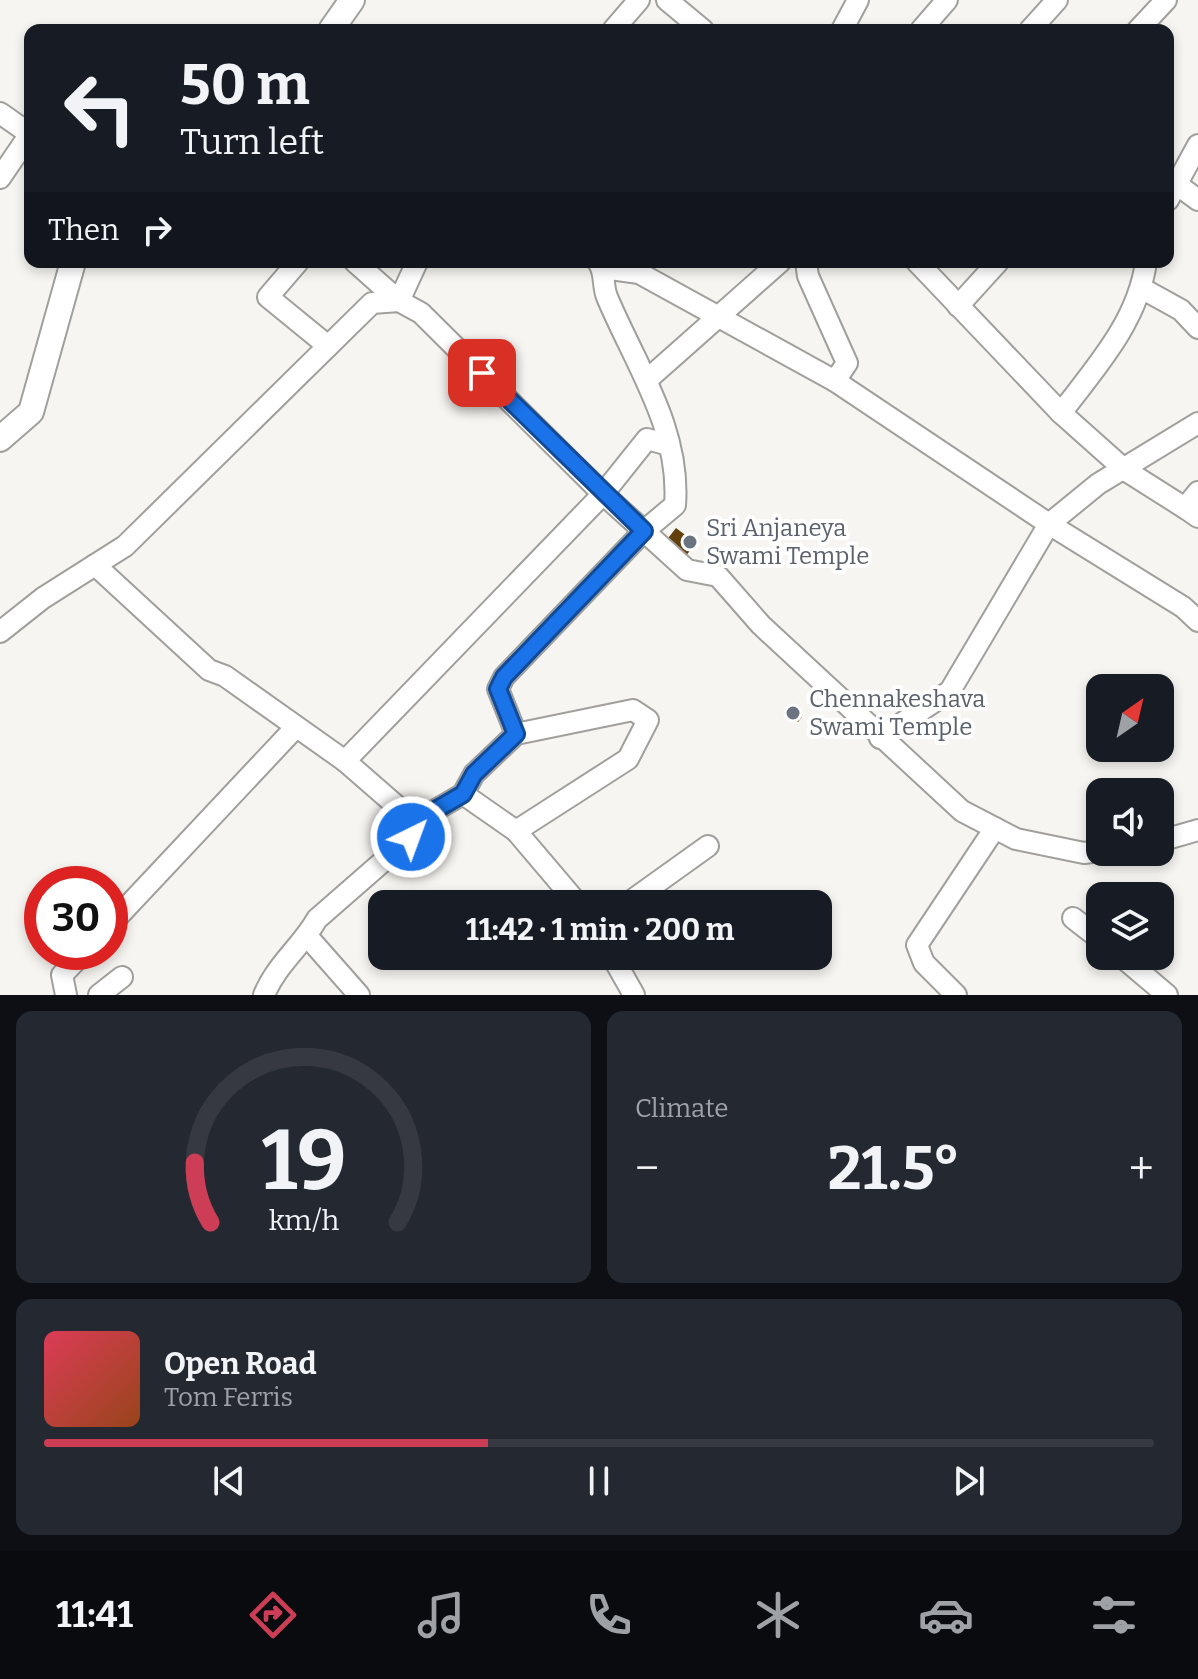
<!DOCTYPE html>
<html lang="en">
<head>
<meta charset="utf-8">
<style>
	body { margin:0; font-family:Bitter,serif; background:#242831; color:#f1f3f6; height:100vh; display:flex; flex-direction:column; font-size:30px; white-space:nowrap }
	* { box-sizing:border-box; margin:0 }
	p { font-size:26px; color:#9ea1a6 }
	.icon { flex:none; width:44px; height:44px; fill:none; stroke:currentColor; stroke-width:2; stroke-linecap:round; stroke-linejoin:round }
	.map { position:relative; height:995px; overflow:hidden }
	.panel { display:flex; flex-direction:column; gap:16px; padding:16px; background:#0d0f14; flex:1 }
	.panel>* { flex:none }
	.banner { position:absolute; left:24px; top:24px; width:1150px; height:244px; border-radius:16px; box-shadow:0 4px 12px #0003; background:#171b24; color:#f1f3f6; overflow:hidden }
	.needle { width:52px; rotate:34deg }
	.buttons { position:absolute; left:1086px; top:674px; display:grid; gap:16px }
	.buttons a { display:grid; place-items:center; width:88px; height:88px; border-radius:16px; background:#171b24; box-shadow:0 4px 12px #0003; font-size:40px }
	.speed { position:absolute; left:24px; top:866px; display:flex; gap:16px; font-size:40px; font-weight:700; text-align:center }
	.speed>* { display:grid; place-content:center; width:104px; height:104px; border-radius:50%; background:#171b24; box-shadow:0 4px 12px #0003; line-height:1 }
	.speed .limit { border:12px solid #d22; background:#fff; color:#111 }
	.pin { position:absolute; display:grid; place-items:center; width:68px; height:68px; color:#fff; margin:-34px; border-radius:16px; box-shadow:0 4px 12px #0006 }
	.me { position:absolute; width:88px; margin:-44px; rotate:42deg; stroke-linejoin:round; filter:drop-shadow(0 0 6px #0008) }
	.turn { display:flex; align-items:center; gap:28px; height:168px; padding:0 24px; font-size:36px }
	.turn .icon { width:104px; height:104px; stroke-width:2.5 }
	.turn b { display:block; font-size:56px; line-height:68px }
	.then { display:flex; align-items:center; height:76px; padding:0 24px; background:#0003; gap:16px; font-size:30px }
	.big { font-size:60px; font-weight:700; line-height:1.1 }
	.panel .card { flex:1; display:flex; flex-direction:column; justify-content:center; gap:12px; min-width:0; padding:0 28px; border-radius:16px; background:#242831 }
	.panel .dial { align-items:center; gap:0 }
	.dial svg { height:208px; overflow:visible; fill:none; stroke:#363941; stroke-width:7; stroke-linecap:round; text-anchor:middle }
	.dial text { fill:#f1f3f6; stroke:none }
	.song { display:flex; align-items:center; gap:24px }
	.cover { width:96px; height:96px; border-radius:12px; background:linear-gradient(135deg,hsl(350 70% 55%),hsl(20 70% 35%)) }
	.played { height:8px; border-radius:4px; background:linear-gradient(90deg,#cd3d56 40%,#363941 40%) }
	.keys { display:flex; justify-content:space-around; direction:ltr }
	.heat { display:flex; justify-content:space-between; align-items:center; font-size:44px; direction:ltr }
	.panel .tiles { flex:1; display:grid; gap:16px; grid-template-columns:1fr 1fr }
	.card:last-child { grid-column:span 2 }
	.trip { position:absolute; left:368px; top:890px; width:464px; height:80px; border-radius:16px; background:#171b24; box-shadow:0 4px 12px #0003; font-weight:700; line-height:80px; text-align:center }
	.tabs { display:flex; height:128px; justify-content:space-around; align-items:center; background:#090b0e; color:#9ea1a6 }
	.tabs .icon { width:56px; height:56px }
	.tabs .current { color:#cd3d56 }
	.tabs b { font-size:36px; color:#f1f3f6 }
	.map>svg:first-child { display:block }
	.building { fill:#623f0b }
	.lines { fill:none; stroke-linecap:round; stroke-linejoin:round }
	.minor-casing { stroke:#a09f9b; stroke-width:24 }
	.tertiary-casing { stroke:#a09f9b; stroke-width:28 }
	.minor { stroke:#fff; stroke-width:20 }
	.tertiary { stroke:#fff; stroke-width:24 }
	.route-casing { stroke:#114b97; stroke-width:20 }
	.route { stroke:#1a73e8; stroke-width:14 }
	.worship-dot { fill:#6b7280; stroke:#fff; stroke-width:3 }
	.labels { text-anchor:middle; stroke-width:8; stroke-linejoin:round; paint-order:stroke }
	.worship-label { font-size:24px; fill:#5b616d; stroke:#fff; text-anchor:start }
</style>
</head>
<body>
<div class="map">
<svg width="1198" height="995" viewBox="0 0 1198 995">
	<rect width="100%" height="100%" fill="#f7f5f1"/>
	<g class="building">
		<path d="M676 528 696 543 685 557 665 542Z"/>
		<path d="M791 708 802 717 798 722 787 713Z"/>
	</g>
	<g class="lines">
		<defs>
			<g id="minor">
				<path d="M667 0 703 30"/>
				<path d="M613 30 639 0"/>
				<path d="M842 30 858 0"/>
				<path d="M921 30 947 0"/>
				<path d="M1030 30 1057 0"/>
				<path d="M1138 30 1166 0"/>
				<path d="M0 113 30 134"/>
				<path d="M0 178 30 134"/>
				<path d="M1168 178 1198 200"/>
				<path d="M1168 200 1198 145"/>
				<path d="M298 262 268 297 328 346"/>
				<path d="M355 262 399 301 417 262"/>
				<path d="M806 262 808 276 847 363 835 381"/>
				<path d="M917 262 1061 413 1125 470 1185 508"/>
				<path d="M603 268 639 273 835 381 1049 524 950 691 880 738"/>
				<path d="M1143 289 1181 310 1198 328"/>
				<path d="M958 306 998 262"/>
				<path d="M648 379 780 262"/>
				<path d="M1061 413C1096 367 1138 321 1146 262"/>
				<path d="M1198 423 1098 484 1049 524 1183 607 1198 621"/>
				<path d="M1198 492 1185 508 1198 517"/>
				<path d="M95 565 209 670 225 676 345 761 415 822"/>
				<path d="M0 632 43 598 125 546 372 303 399 301 421 313 603 494 687 570 718 576 761 625 962 811 1016 839 1084 853 1100 851"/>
				<path d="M516 734 498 689 504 677 644 531 675 505C681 429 635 364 607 297 602 285 606 272 598 262"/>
				<path d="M345 761 603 494 647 439 669 445"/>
				<path d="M463 794 516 831 578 904"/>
				<path d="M1160 841 1198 830"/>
				<path d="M627 904 708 846"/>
				<path d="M1073 918 1100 939"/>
				<path d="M110 925 295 728"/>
				<path d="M307 936 359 995"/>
				<path d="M612 956 634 995"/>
				<path d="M1121 956 1167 995"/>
				<path d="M66 995 62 975 84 952"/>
				<path d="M99 995 122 977"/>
				<path d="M264 995C276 965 302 946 317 919L411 837 415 822 463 794 474 774 516 734 633 710 648 720 628 759 516 831"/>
				<path d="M956 995 924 963 917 945 995 828"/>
			</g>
			<g id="tertiary">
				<path d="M331 30 352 0"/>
				<path d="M0 439 31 412 73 262"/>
			</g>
		</defs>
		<use href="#minor" class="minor-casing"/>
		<use href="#tertiary" class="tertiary-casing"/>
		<use href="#minor" class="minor"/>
		<use href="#tertiary" class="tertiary"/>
	</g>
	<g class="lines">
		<defs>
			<path id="route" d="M411 837 415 822 463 794 474 774 516 734 498 689 504 677 644 531 482 373"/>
		</defs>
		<use href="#route" class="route-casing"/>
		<use href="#route" class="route"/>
	</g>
	<g class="worship-dot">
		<circle cx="690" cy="542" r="8"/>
		<circle cx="793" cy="713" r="8"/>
	</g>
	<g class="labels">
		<g class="worship-label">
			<text x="706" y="536">Sri Anjaneya<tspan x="706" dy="28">Swami Temple</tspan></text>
			<text x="809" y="707">Chennakeshava<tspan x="809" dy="28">Swami Temple</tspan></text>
		</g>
	</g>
</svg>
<div class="buttons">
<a><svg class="needle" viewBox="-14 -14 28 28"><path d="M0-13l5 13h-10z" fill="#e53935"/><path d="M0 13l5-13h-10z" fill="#9ea1a6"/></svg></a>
<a><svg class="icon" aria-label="sound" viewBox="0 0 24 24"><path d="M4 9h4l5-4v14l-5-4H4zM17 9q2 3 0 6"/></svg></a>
<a><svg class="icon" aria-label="layers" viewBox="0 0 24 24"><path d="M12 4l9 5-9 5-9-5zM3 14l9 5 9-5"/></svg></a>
</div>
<div class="speed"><div class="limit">30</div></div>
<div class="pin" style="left:482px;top:373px;background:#d93025"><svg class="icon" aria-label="arrive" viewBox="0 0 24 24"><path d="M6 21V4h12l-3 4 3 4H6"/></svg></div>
<svg class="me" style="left:411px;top:837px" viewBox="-20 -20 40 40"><circle r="17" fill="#1a73e8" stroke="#fff" stroke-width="3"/><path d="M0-11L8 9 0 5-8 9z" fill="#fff"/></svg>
<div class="trip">11:42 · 1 min · 200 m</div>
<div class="banner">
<div class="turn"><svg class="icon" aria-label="left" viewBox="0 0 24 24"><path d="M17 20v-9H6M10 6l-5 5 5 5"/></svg><div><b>50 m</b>Turn left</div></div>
<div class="then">Then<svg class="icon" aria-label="right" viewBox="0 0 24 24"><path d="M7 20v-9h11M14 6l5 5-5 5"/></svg></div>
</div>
</div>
<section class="panel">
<div class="tiles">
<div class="card dial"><svg viewBox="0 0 100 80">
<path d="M14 69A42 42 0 1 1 86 69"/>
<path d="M14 69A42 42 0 0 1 8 46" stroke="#cd3d56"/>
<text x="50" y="56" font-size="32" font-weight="700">19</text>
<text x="50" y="72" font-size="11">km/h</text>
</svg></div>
<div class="card"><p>Climate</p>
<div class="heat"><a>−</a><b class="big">21.5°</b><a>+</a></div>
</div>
<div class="card">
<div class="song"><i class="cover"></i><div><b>Open Road</b><p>Tom Ferris</p></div></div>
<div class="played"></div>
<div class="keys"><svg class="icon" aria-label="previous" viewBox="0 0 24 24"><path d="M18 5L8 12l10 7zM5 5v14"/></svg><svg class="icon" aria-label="pause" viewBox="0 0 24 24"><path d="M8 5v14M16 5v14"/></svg><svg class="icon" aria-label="next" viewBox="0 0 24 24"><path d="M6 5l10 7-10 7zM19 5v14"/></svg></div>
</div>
</div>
</section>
<nav class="tabs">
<b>11:41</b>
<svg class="icon current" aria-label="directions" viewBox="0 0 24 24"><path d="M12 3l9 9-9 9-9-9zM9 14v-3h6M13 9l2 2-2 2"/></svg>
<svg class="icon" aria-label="music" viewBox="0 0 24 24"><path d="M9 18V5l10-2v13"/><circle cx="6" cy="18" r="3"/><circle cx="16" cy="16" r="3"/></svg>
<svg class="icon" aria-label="phone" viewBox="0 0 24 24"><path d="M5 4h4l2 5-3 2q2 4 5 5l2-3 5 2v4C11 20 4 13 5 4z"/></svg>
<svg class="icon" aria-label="climate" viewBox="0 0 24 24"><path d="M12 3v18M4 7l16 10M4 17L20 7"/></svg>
<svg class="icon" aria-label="car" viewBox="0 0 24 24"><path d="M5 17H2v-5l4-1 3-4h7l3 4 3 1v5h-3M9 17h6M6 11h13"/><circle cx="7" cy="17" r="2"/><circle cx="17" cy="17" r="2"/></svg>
<svg class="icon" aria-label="filters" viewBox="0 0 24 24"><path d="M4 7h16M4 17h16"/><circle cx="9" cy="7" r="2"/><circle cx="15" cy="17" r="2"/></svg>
</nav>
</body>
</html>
